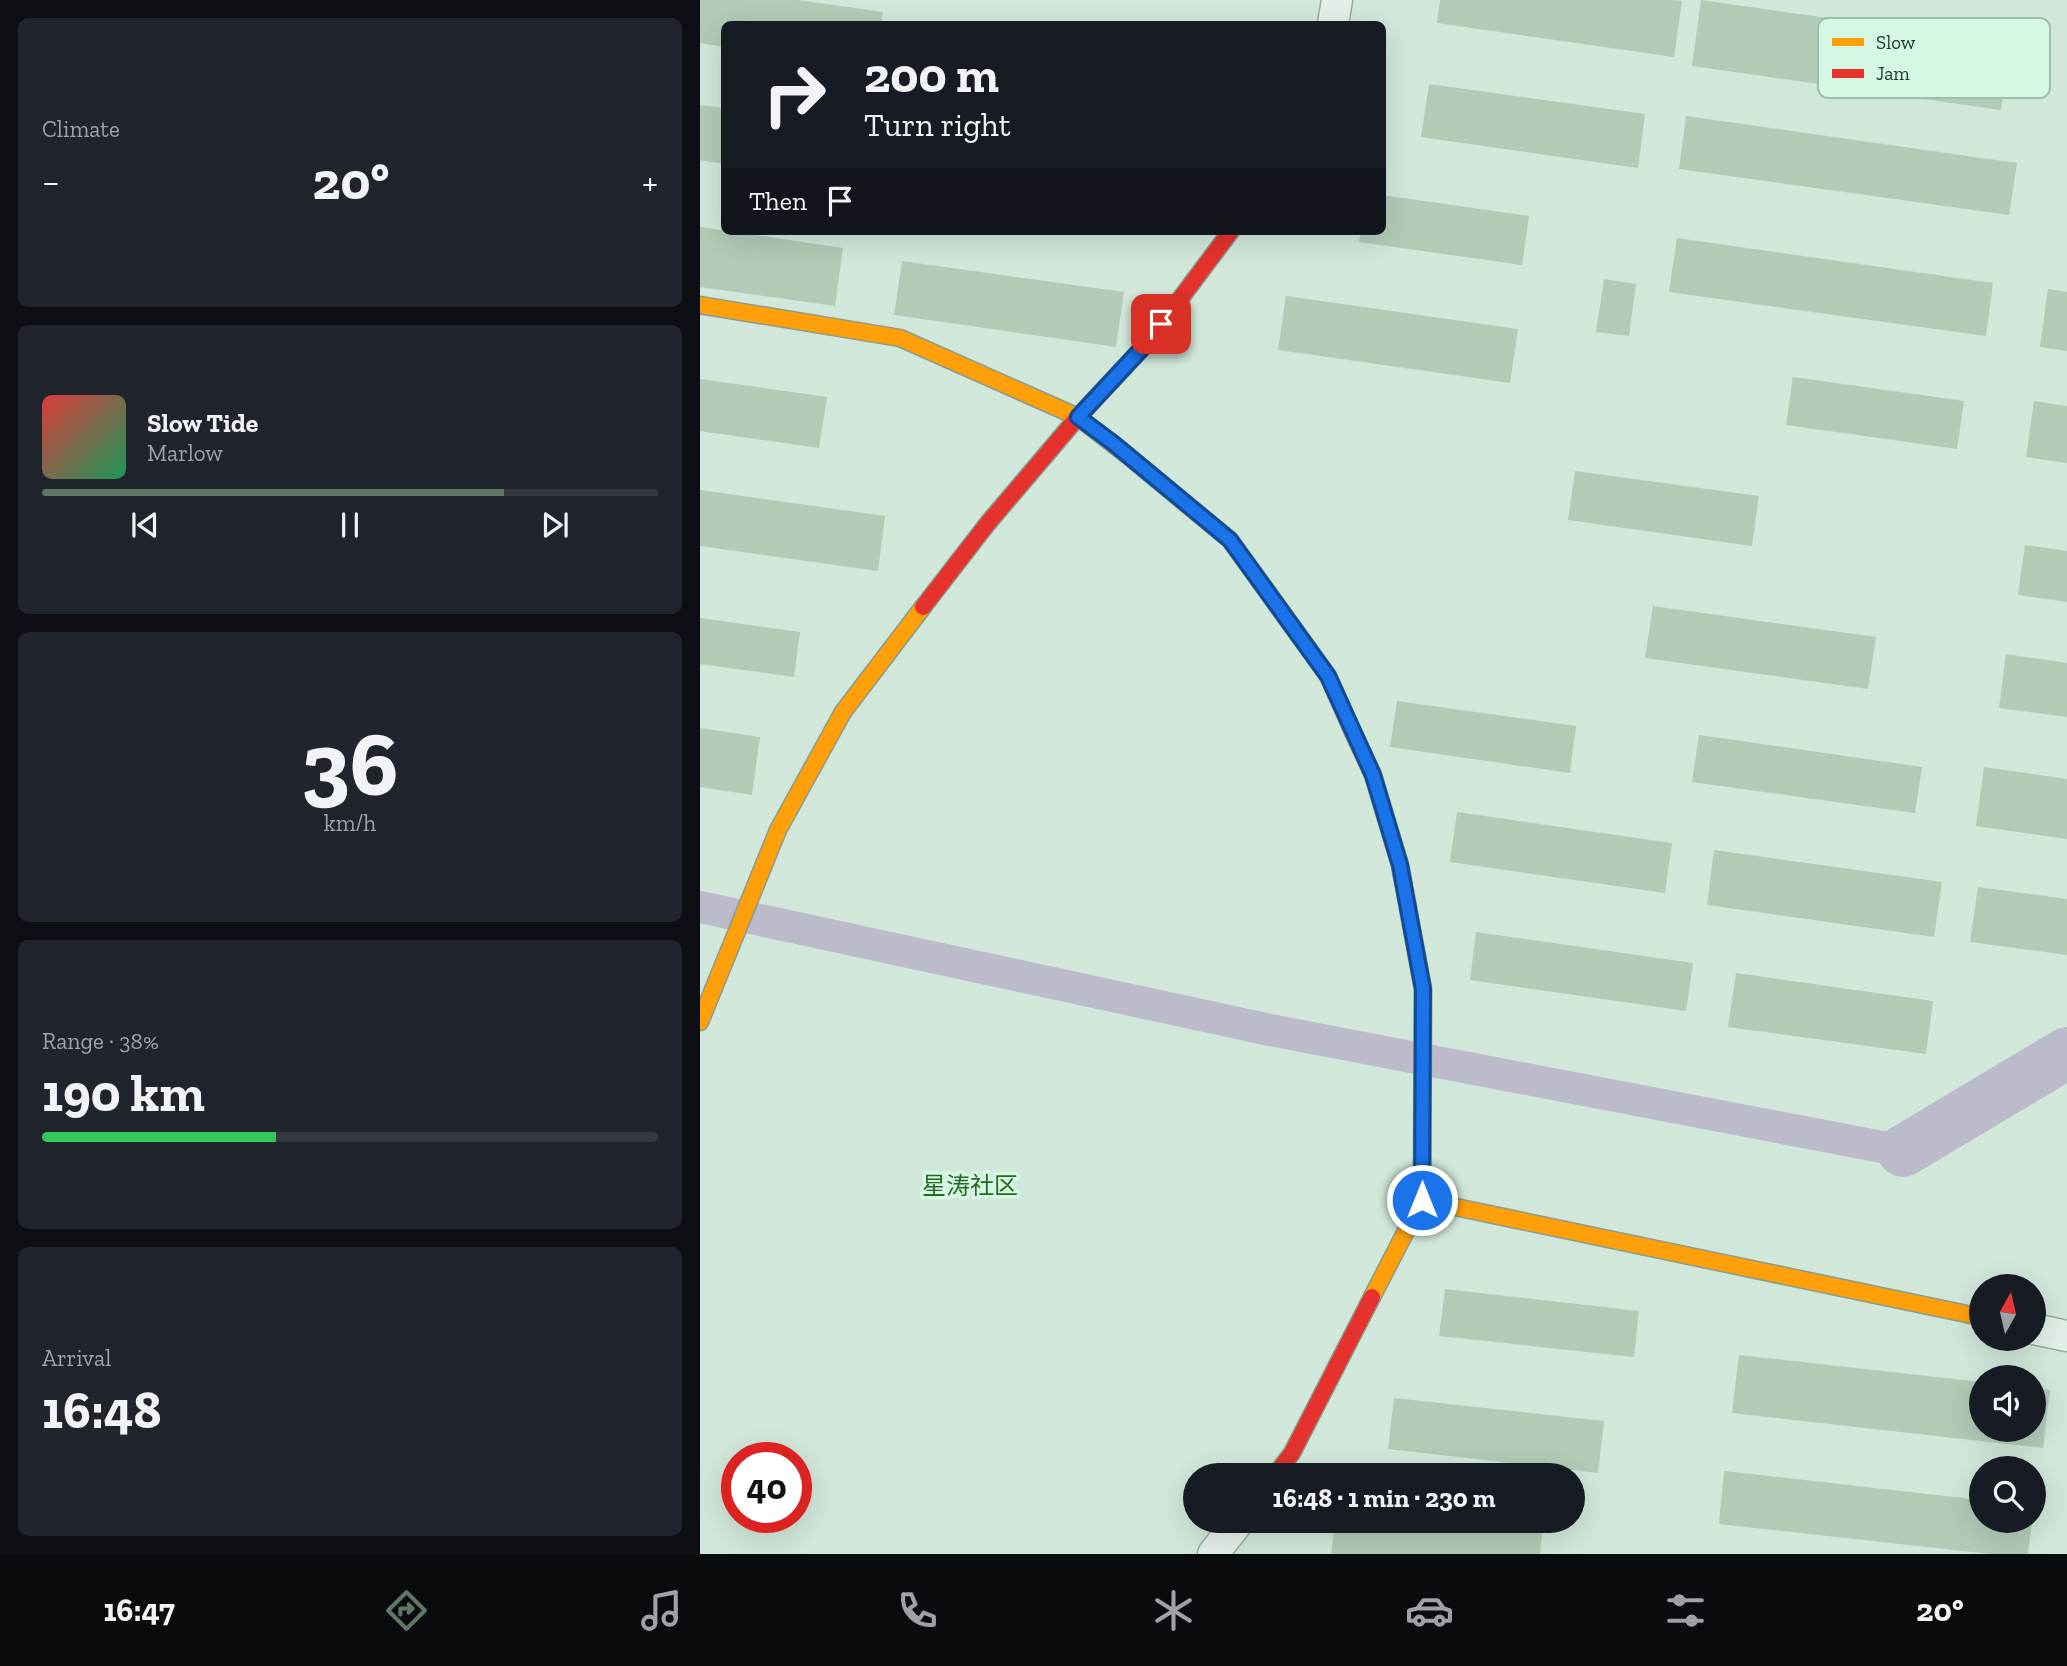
<!DOCTYPE html>
<html lang="en">
<head>
<meta charset="utf-8">
<style>
	body { margin:0; font-family:"Zilla Slab","Noto Sans SC",serif; background:#20242c; color:#f1f3f6; height:100vh; display:flex; flex-direction:column; font-size:26px; white-space:nowrap }
	* { box-sizing:border-box; margin:0 }
	p { font-size:23px; color:#9ea1a6 }
	.icon { flex:none; width:38px; height:38px; fill:none; stroke:currentColor; stroke-width:2; stroke-linecap:round; stroke-linejoin:round }
	.map { position:relative; flex:1; overflow:hidden }
	.sheet { display:flex; flex-direction:column; gap:18px; padding:18px; background:#0d0f14; width:700px }
	.sheet>* { flex:none }
	.guide { position:absolute; left:21px; top:21px; width:665px; height:214px; border-radius:10px; box-shadow:0 7px 28px #0002; background:#171b24; color:#f1f3f6; overflow:hidden }
	.needle { width:46px; rotate:8deg }
	.buttons { position:absolute; left:1269px; top:1274px; display:grid; gap:14px }
	.buttons a { display:grid; place-items:center; width:77px; height:77px; border-radius:50%; background:#171b24; box-shadow:0 7px 28px #0002; font-size:35px }
	.speed { position:absolute; left:21px; top:1442px; display:flex; gap:14px; font-size:35px; font-weight:700; text-align:center }
	.speed>* { display:grid; place-content:center; width:91px; height:91px; border-radius:50%; background:#171b24; box-shadow:0 7px 28px #0002; line-height:1 }
	.speed .limit { border:10px solid #d22; background:#fff; color:#111 }
	.pin { position:absolute; display:grid; place-items:center; width:60px; height:60px; color:#fff; margin:-30px; border-radius:14px; box-shadow:0 4px 10px #0006 }
	.me { position:absolute; width:77px; margin:-38px; rotate:0deg; stroke-linejoin:round; filter:drop-shadow(0 0 5px #0008) }
	.turn { display:flex; align-items:center; gap:24px; height:147px; padding:0 28px; font-size:32px }
	.turn .icon { width:91px; height:91px; stroke-width:2.5 }
	.turn b { display:block; font-size:49px; line-height:60px }
	.then { display:flex; align-items:center; height:66px; padding:0 28px; background:#0003; gap:14px; font-size:26px }
	.big { font-size:52px; font-weight:700; line-height:1.1 }
	.sheet .tile { flex:1; display:flex; flex-direction:column; justify-content:center; gap:10px; min-width:0; padding:0 24px; border-radius:10px; background:#20242c }
	.sheet .dial { align-items:center; gap:0 }
	.dial b { font-size:91px; line-height:1 }
	.song { display:flex; align-items:center; gap:21px }
	.cover { width:84px; height:84px; border-radius:10px; background:linear-gradient(135deg,hsl(0 70% 55%),hsl(150 70% 35%)) }
	.played { height:7px; border-radius:4px; background:linear-gradient(90deg,#5e7864 75%,#363941 75%) }
	.keys { display:flex; justify-content:space-around; direction:ltr }
	.heat { display:flex; justify-content:space-between; align-items:center; font-size:38px; direction:ltr }
	.charge { height:10px; border-radius:5px; background:linear-gradient(90deg,#34c759 38%,#363941 0) }
	.trip { position:absolute; left:483px; top:1463px; width:402px; height:70px; border-radius:35px; background:#171b24; box-shadow:0 7px 28px #0002; font-weight:700; line-height:70px; text-align:center }
	.menu { display:flex; height:112px; justify-content:space-around; align-items:center; background:#090b0e; color:#9ea1a6 }
	.menu .icon { width:49px; height:49px }
	.menu .on { color:#5e7864 }
	.menu b { font-size:32px; color:#f1f3f6 }
	main { display:flex; flex:1; min-height:0 }
	.map>svg:first-child { display:block }
	.lines { fill:none; stroke-linecap:round; stroke-linejoin:round }
	.canal { stroke:#bcbbca; stroke-width:32 }
	.river { stroke:#bcbbca; stroke-width:52 }
	.building { fill:#b1cbb7 }
	.street-casing { stroke:#99ac9f; stroke-width:33 }
	.slow-casing { stroke:#889c8f; stroke-width:19 }
	.jam-casing { stroke:#889c8f; stroke-width:19 }
	.street { stroke:#e2efe7; stroke-width:30 }
	.slow { stroke:#ff9f0a; stroke-width:16 }
	.jam { stroke:#e5322d; stroke-width:16 }
	.route-casing { stroke:#114b97; stroke-width:18 }
	.route { stroke:#1a73e8; stroke-width:12 }
	.labels { text-anchor:middle; stroke-width:7; stroke-linejoin:round; paint-order:stroke }
	.neighbourhood-label { font-size:24px; fill:#236a1e; stroke:#d7f7e5 }
	.key { fill:#d7f7e5; stroke:#a0bfab; stroke-width:2 }
	.key-label { font-size:19px; fill:#203c25 }
</style>
</head>
<body>
<main>
<section class="sheet">
<div class="tile"><p>Climate</p>
<div class="heat"><a>−</a><b class="big">20°</b><a>+</a></div>
</div>
<div class="tile">
<div class="song"><i class="cover"></i><div><b>Slow Tide</b><p>Marlow</p></div></div>
<div class="played"></div>
<div class="keys"><svg class="icon" aria-label="previous" viewBox="0 0 24 24"><path d="M18 5L8 12l10 7zM5 5v14"/></svg><svg class="icon" aria-label="pause" viewBox="0 0 24 24"><path d="M8 5v14M16 5v14"/></svg><svg class="icon" aria-label="next" viewBox="0 0 24 24"><path d="M6 5l10 7-10 7zM19 5v14"/></svg></div>
</div>
<div class="tile dial"><b>36</b><p>km/h</p></div>
<div class="tile"><p>Range · 38%</p><b class="big">190 km</b><div class="charge"></div></div>
<div class="tile"><p>Arrival</p><b class="big">16:48</b></div>
</section>
<div class="map">
<svg width="1367" height="1554" viewBox="0 0 1367 1554">
	<rect width="100%" height="100%" fill="#d0e7d9"/>
	<g class="lines">
		<path class="canal" d="M0 907 570 1030 1203 1151"/>
		<path class="river" d="M1203 1151 1367 1053"/>
	</g>
	<g class="building">
		<path d="M0 0H98L183 12 181 24H24V47L0 43Z"/>
		<path d="M740 0H974L982 1 974 57 737 23Z"/>
		<path d="M1001 0 1311 44 1301 110 992 66Z"/>
		<path d="M729 84 945 114 938 168 721 137Z"/>
		<path d="M0 105 24 108V164L0 160Z"/>
		<path d="M986 116 1317 163 1309 215 979 169Z"/>
		<path d="M682 195 829 216 822 265 659 242 661 231H682Z"/>
		<path d="M0 227 143 248 135 306 0 287Z"/>
		<path d="M977 238 1293 283 1286 336 969 292Z"/>
		<path d="M202 261 424 292 416 347 194 315Z"/>
		<path d="M904 279 936 284 929 336 896 332Z"/>
		<path d="M1348 289 1367 292V351L1340 347Z"/>
		<path d="M586 296 818 329 810 383 578 350Z"/>
		<path d="M1093 377 1264 401 1257 449 1086 425Z"/>
		<path d="M0 379 127 397 119 448 0 431Z"/>
		<path d="M1334 401 1367 406V463L1326 457Z"/>
		<path d="M875 471 1059 496 1052 546 868 520Z"/>
		<path d="M0 490 185 516 178 571 0 546Z"/>
		<path d="M1325 545 1367 551V602L1318 595Z"/>
		<path d="M953 606 1176 637 1168 689 945 658Z"/>
		<path d="M0 618 100 632 94 677 0 664Z"/>
		<path d="M1306 654 1367 663V717L1299 708Z"/>
		<path d="M697 701 876 726 870 773 690 747Z"/>
		<path d="M0 728 60 737 52 795 0 787Z"/>
		<path d="M999 735 1222 767 1215 813 992 782Z"/>
		<path d="M1284 767 1367 779V839L1276 826Z"/>
		<path d="M757 812 972 843 965 893 750 862Z"/>
		<path d="M1014 850 1242 882 1234 937 1007 905Z"/>
		<path d="M1278 887 1367 899V955L1270 942Z"/>
		<path d="M776 932 993 963 986 1011 770 980Z"/>
		<path d="M1036 973 1233 1001 1226 1054 1028 1027Z"/>
		<path d="M745 1289 939 1311 934 1357 739 1336Z"/>
		<path d="M1039 1355 1281 1382V1430H1334V1388L1350 1390 1343 1448 1032 1413Z"/>
		<path d="M694 1398 904 1421 898 1473 688 1449Z"/>
		<path d="M1024 1471 1281 1500V1521H1332L1328 1554H1290L1019 1524Z"/>
		<path d="M635 1521H784L843 1527 840 1554H631Z"/>
	</g>
	<g class="lines">
		<defs>
			<g id="street">
				<path d="M633 24 637 0"/>
				<path d="M1334 1329 1367 1336"/>
				<path d="M513 1554 539 1521"/>
			</g>
			<g id="slow">
				<path d="M0 305 200 338 378 417 427 455"/>
				<path d="M653 732 673 775 700 865 723 989 722 1200 672 1297"/>
				<path d="M0 1022 78 830 143 712 223 607"/>
				<path d="M722 1200 1281 1317"/>
			</g>
			<g id="jam">
				<path d="M427 455 530 540 628 676 653 732"/>
				<path d="M223 607 288 523 378 417 447 343 531 231"/>
				<path d="M575 1475 592 1453 672 1297"/>
			</g>
		</defs>
		<use href="#street" class="street-casing"/>
		<use href="#slow" class="slow-casing"/>
		<use href="#jam" class="jam-casing"/>
		<use href="#street" class="street"/>
		<use href="#slow" class="slow"/>
		<use href="#jam" class="jam"/>
	</g>
	<g class="lines">
		<defs>
			<path id="route" d="M461 324 447 343 378 417 413 443 530 540 628 676 673 775 700 865 723 989 722 1200"/>
		</defs>
		<use href="#route" class="route-casing"/>
		<use href="#route" class="route"/>
	</g>
	<g class="labels">
		<g class="neighbourhood-label">
			<text x="270" y="1194">星涛社区</text>
		</g>
	</g>
	<rect x="1118" y="18" width="232" height="80" rx="10" class="key"/>
	<rect x="1132" y="38" width="32" height="8" fill="#ff9f0a"/>
	<rect x="1132" y="69" width="32" height="9" fill="#e5322d"/>
	<g class="key-label">
		<text x="1176" y="49">Slow</text>
		<text x="1176" y="80">Jam</text>
	</g>
</svg>
<div class="buttons">
<a><svg class="needle" viewBox="-14 -14 28 28"><path d="M0-13l5 13h-10z" fill="#e53935"/><path d="M0 13l5-13h-10z" fill="#9ea1a6"/></svg></a>
<a><svg class="icon" aria-label="sound" viewBox="0 0 24 24"><path d="M4 9h4l5-4v14l-5-4H4zM17 9q2 3 0 6"/></svg></a>
<a><svg class="icon" aria-label="search" viewBox="0 0 24 24"><circle cx="10" cy="10" r="6"/><path d="M15 15l6 6"/></svg></a>
</div>
<div class="speed"><div class="limit">40</div></div>
<div class="pin" style="left:461px;top:324px;background:#d93025"><svg class="icon" aria-label="arrive" viewBox="0 0 24 24"><path d="M6 21V4h12l-3 4 3 4H6"/></svg></div>
<svg class="me" style="left:722px;top:1200px" viewBox="-20 -20 40 40"><circle r="17" fill="#1a73e8" stroke="#fff" stroke-width="3"/><path d="M0-11L8 9 0 5-8 9z" fill="#fff"/></svg>
<div class="trip">16:48 · 1 min · 230 m</div>
<div class="guide">
<div class="turn"><svg class="icon" aria-label="right" viewBox="0 0 24 24"><path d="M7 20v-9h11M14 6l5 5-5 5"/></svg><div><b>200 m</b>Turn right</div></div>
<div class="then">Then<svg class="icon" aria-label="arrive" viewBox="0 0 24 24"><path d="M6 21V4h12l-3 4 3 4H6"/></svg></div>
</div>
</div>
</main>
<nav class="menu">
<b>16:47</b>
<svg class="icon on" aria-label="directions" viewBox="0 0 24 24"><path d="M12 3l9 9-9 9-9-9zM9 14v-3h6M13 9l2 2-2 2"/></svg>
<svg class="icon" aria-label="music" viewBox="0 0 24 24"><path d="M9 18V5l10-2v13"/><circle cx="6" cy="18" r="3"/><circle cx="16" cy="16" r="3"/></svg>
<svg class="icon" aria-label="phone" viewBox="0 0 24 24"><path d="M5 4h4l2 5-3 2q2 4 5 5l2-3 5 2v4C11 20 4 13 5 4z"/></svg>
<svg class="icon" aria-label="climate" viewBox="0 0 24 24"><path d="M12 3v18M4 7l16 10M4 17L20 7"/></svg>
<svg class="icon" aria-label="car" viewBox="0 0 24 24"><path d="M5 17H2v-5l4-1 3-4h7l3 4 3 1v5h-3M9 17h6M6 11h13"/><circle cx="7" cy="17" r="2"/><circle cx="17" cy="17" r="2"/></svg>
<svg class="icon" aria-label="filters" viewBox="0 0 24 24"><path d="M4 7h16M4 17h16"/><circle cx="9" cy="7" r="2"/><circle cx="15" cy="17" r="2"/></svg>
<b>20°</b>
</nav>
</body>
</html>
